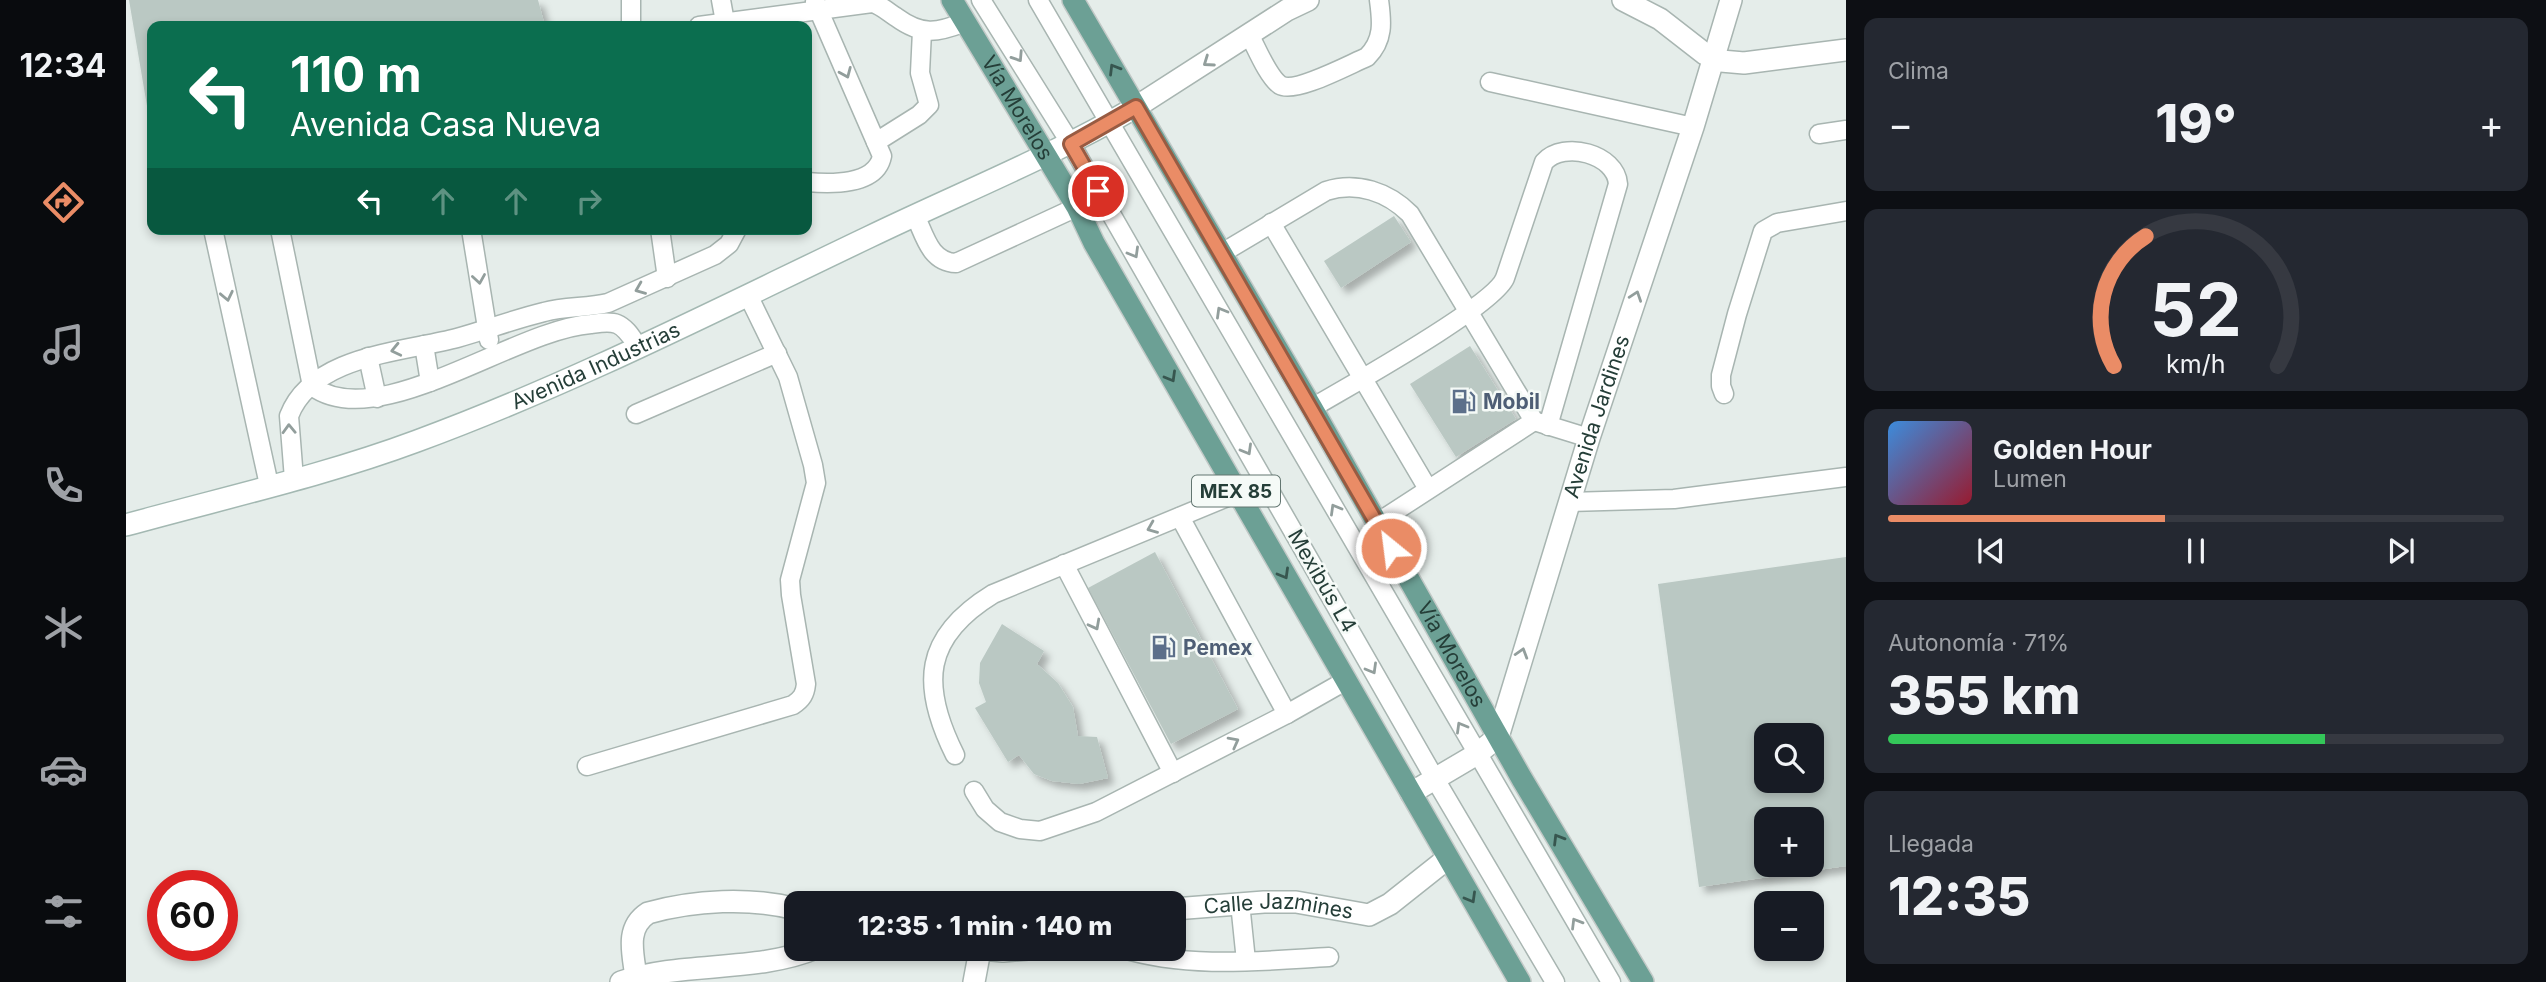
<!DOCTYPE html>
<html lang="es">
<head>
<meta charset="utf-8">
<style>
	body { margin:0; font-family:Inter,sans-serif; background:#242831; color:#f1f3f6; height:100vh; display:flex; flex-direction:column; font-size:26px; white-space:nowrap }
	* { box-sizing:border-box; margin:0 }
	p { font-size:23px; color:#9ea1a6 }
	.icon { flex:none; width:38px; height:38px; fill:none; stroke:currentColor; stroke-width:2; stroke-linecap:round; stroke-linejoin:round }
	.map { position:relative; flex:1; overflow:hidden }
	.panel { display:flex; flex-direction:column; gap:18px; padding:18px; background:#0d0f14; width:700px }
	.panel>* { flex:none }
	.banner { position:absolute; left:21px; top:21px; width:665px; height:214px; border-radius:14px; box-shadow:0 4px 10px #0003; background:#0b6e4f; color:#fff; overflow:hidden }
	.buttons { position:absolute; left:1628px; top:723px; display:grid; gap:14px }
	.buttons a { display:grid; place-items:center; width:70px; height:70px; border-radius:14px; background:#171b24; box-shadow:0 4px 10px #0003; font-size:35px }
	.speed { position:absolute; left:21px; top:870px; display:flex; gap:14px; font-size:35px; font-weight:700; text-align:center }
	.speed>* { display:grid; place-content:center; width:91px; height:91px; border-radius:50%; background:#171b24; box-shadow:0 4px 10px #0003; line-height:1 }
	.speed .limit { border:10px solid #d22; background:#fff; color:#111 }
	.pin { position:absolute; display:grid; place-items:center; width:60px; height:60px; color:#fff; margin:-30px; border:4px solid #fff; border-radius:50%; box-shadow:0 2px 7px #0007 }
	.me { position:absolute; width:77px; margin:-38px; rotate:331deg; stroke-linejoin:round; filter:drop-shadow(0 0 5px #0008) }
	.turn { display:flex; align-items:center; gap:24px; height:147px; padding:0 28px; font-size:32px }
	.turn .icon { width:91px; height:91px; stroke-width:2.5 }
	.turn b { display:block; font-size:49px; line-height:60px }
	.lanes { display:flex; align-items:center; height:66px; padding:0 28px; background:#0003; justify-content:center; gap:35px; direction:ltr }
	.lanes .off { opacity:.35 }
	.big { font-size:52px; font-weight:800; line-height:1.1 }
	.panel .card { flex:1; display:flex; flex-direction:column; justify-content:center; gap:10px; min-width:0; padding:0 24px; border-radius:14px; background:#242831 }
	.panel .dial { align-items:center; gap:0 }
	.dial svg { height:182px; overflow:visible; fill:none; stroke:#363941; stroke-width:7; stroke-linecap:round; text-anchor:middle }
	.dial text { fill:#f1f3f6; stroke:none }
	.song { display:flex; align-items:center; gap:21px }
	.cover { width:84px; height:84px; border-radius:10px; background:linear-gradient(135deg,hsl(210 70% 55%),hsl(350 70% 35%)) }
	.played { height:7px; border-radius:4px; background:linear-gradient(90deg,#ea8c66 45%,#363941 45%) }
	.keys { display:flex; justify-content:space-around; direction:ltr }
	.heat { display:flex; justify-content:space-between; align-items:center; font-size:38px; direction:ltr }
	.charge { height:10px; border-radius:5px; background:linear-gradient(90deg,#34c759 71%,#363941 0) }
	.trip { position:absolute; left:658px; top:891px; width:402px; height:70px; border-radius:14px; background:#171b24; box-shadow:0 4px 10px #0003; font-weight:800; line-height:70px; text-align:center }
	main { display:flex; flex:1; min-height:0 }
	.tab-bar { display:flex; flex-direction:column; width:126px; justify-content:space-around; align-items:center; background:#090b0e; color:#9ea1a6 }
	.tab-bar .icon { width:49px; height:49px }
	.tab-bar .active { color:#ea8c66 }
	.tab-bar b { font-size:32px; color:#f1f3f6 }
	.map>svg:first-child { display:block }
	.building { fill:#bac8c3; fill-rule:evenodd; filter:url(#shadow) }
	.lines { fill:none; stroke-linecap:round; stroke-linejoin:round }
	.lane-casing { stroke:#a8b5b1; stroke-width:21 }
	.street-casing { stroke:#a8b5b1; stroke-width:24 }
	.secondary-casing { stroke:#a3b8b2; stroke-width:24 }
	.primary-casing { stroke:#c2c9c7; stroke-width:24 }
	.lane { stroke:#fff; stroke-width:18 }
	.street { stroke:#fff; stroke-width:21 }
	.secondary { stroke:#fff; stroke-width:21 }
	.primary { stroke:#6ca095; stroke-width:21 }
	.oneway { stroke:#929e9c }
	.oneway2 { stroke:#37564f }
	.route-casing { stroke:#985b42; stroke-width:18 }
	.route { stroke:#ea8c66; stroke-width:12 }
	.labels { text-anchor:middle; stroke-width:5; stroke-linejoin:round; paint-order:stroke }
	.shield { fill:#f5faf7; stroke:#637671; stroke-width:2 }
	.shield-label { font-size:19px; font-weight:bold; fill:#253e38 }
	.street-label { font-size:21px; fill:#253e38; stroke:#f5faf7 }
	.service-label { font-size:21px; font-weight:bold; fill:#4e5e75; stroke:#f5faf7; text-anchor:start }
</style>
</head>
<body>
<main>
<nav class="tab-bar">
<b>12:34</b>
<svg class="icon active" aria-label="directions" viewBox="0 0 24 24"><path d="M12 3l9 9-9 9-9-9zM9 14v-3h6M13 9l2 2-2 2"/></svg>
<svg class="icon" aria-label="music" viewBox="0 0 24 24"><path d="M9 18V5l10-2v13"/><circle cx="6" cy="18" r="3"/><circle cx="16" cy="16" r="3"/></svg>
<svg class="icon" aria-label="phone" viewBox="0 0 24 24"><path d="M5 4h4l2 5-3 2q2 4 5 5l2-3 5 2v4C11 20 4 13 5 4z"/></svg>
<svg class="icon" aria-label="climate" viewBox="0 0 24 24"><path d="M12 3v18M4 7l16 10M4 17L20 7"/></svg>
<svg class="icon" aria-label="car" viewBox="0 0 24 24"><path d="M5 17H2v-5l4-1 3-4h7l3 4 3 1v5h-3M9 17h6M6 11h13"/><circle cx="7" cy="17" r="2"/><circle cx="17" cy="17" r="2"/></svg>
<svg class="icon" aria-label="filters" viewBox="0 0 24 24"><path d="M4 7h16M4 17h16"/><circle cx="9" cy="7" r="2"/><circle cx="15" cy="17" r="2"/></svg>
</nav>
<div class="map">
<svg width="1720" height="982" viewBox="0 0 1720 982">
	<defs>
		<filter id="shadow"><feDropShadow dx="6" dy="6" stdDeviation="3.5" flood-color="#0004"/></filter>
	</defs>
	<rect width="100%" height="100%" fill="#e5edea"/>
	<g class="building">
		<path d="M3 0H412L419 26H26V105L21 106Z"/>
		<path d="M1268 216 1285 242 1215 288 1198 261Z"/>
		<path d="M1344 346 1390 419 1330 457 1284 384Z"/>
		<path d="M1029 552 1112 709 1045 744 962 588Z"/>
		<path d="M1720 557V866L1573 887 1532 584ZM1640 735H1685V780H1640ZM1640 819H1685V864H1640Z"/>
		<path d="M876 624 918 651 911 664 932 683 947 707 952 736 971 737 982 778 953 784 926 781 908 774 893 755 882 762 849 708 860 702 853 683 854 663Z"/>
	</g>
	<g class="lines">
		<defs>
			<g id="lane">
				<path d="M505 0V26"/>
				<path d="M595 0 599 22"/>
				<path d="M855 0 945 144 1309 779 1429 982"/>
				<path d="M912 0 1485 982"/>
				<path d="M573 26 746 3C755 5 762 12 770 17 796 36 811 33 839 22"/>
				<path d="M1123 34C1130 47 1142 77 1154 85 1169 94 1224 64 1241 57 1258 40 1256 22 1253 0"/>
				<path d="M1364 82 1567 127"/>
				<path d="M1693 134 1720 130"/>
				<path d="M750 142 793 115 803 105 794 73 796 31"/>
				<path d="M681 182C703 184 750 186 756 156L689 2"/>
				<path d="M789 215C799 236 804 262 830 263L951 207"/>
				<path d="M1145 223 1302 489"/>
				<path d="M87 229 143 485"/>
				<path d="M154 229 186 386C251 435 389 329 465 324 473 323 483 321 491 324 501 328 507 340 513 348"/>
				<path d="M345 229 363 340"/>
				<path d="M534 229 541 278"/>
				<path d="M1096 253 1200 191C1231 181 1262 192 1284 214L1408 421 1463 438"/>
				<path d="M298 345 304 382"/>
				<path d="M242 357 251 398"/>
				<path d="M1598 394 1595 386V375L1611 314 1637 231 1651 223 1720 211"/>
				<path d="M1186 408C1221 387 1368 306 1379 278L1418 162C1438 140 1490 154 1492 184L1422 426"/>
				<path d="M510 414 651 353"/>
				<path d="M168 479 163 416C186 355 278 352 331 338 360 330 389 319 418 312 439 306 461 308 482 303L589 255 603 244 611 229"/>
				<path d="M1443 502 1548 499 1720 477"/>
				<path d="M1054 517 1161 714"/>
				<path d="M1251 523 1408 421"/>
				<path d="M938 564 1047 773"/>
				<path d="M829 755C794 685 797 637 867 594L1111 493"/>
				<path d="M461 766 667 705C676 699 679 694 680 684L665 595 664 580 690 483 687 465 662 377 622 295"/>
				<path d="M848 791 859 809 874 822 894 829 914 831 970 812 1161 714 1221 680"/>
				<path d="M1114 903 1120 961"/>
				<path d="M994 948C1062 969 1134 961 1203 957"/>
			</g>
			<g id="street">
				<path d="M1497 0 1534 19 1579 54 1595 61 1618 63 1720 50"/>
				<path d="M1010 107 1161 10 1182 0"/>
				<path id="s1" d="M1285 793 1351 754 1372 737 1463 438 1567 127 1605 0"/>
				<path id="s2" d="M1048 909 1138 902H1170L1243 915 1264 904 1322 858"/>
				<path d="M845 948 877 951 915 948"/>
				<path d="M510 977C507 953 499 928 522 913 568 900 625 897 670 909"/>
				<path d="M495 982C557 961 630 973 690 948"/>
				<path d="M848 982 854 950"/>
			</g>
			<g id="secondary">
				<path id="s3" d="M0 525C97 498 197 476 291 441 446 384 594 308 743 237 832 194 925 157 1010 107"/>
			</g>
			<g id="primary">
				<path id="s4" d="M826 0 951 207 968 243 1394 982"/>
				<path id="s5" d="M947 0 1186 408 1396 779 1517 982"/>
			</g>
		</defs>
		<use href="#lane" class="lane-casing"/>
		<use href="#street" class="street-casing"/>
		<use href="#secondary" class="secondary-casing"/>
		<use href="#primary" class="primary-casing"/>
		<use href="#lane" class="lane"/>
		<use href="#street" class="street"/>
		<use href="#secondary" class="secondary"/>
		<use href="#primary" class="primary"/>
	</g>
	<defs><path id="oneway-chevron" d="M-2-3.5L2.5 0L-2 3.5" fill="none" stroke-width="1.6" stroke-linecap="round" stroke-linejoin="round" transform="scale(1.75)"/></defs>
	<g class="oneway">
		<use href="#oneway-chevron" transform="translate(892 57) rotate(57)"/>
		<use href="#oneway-chevron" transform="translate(1082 62) rotate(145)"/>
		<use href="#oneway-chevron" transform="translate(720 73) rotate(67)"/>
		<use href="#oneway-chevron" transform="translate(1008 253) rotate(60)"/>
		<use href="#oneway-chevron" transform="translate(353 279) rotate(81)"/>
		<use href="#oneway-chevron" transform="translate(514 289) rotate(158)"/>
		<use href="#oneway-chevron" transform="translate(101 296) rotate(78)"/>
		<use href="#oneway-chevron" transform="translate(1510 296) rotate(-71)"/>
		<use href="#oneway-chevron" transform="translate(1095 312) rotate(-120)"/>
		<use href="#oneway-chevron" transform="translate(270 350) rotate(167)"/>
		<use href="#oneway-chevron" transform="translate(163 429) rotate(-92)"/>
		<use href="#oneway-chevron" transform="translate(1121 450) rotate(60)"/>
		<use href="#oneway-chevron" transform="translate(1209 509) rotate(-120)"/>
		<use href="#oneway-chevron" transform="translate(1026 528) rotate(158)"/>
		<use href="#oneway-chevron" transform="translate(969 625) rotate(62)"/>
		<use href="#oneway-chevron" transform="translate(1396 653) rotate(-73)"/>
		<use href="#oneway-chevron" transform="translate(1246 669) rotate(60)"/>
		<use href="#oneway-chevron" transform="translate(1335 727) rotate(-120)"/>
		<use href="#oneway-chevron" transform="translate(1108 742) rotate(-28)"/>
		<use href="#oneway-chevron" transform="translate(1450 923) rotate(-121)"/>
	</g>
	<g class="oneway2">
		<use href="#oneway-chevron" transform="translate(988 69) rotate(-121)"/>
		<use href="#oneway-chevron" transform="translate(1045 377) rotate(60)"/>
		<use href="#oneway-chevron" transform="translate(1158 574) rotate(60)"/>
		<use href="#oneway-chevron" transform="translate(1432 839) rotate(-121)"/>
		<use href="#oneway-chevron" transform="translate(1345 898) rotate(60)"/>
	</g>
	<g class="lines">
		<defs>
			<path id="route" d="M972 191 945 144 1010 107 1265 548"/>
		</defs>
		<use href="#route" class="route-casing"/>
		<use href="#route" class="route"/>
	</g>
	<defs>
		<symbol id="fuel-bare" viewBox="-9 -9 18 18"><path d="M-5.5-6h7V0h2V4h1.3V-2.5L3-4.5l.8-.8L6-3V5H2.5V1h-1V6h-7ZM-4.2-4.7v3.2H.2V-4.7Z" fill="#5c6f8a" stroke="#f5faf7" stroke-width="2.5" paint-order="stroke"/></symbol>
	</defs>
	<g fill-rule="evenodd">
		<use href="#fuel-bare" x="1320" y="384" width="35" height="35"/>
		<use href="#fuel-bare" x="1020" y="630" width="35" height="35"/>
	</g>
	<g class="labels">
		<rect class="shield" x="1066" y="475.5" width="88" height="31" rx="5"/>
		<g class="shield-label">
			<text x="1110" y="498">MEX 85</text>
		</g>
		<g class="street-label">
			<text dy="7" stroke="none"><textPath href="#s4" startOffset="126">Vía Morelos</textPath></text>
			<text dy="7" stroke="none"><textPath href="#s3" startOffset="497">Avenida Industrias</textPath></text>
			<text dy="7" stroke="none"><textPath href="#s1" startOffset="439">Avenida Jardines</textPath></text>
			<text transform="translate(1196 581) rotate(60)" y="7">Mexibús L4</text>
			<text dy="7" stroke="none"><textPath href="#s5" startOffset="756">Vía Morelos</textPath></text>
			<text dy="7" stroke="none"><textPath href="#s2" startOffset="105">Calle Jazmines</textPath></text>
		</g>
		<g class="service-label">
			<text x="1357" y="409">Mobil</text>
			<text x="1057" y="655">Pemex</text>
		</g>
	</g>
</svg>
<div class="buttons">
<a><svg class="icon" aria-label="search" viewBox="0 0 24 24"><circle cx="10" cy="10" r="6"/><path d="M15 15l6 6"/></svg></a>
<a>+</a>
<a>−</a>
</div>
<div class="speed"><div class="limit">60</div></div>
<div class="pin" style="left:972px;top:191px;background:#d93025"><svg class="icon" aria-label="arrive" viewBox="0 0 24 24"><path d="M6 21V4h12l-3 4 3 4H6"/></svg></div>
<svg class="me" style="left:1265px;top:548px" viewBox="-20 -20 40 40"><circle r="17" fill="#ea8c66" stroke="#fff" stroke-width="3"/><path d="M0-11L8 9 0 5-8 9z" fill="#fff"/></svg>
<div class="trip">12:35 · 1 min · 140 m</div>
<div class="banner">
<div class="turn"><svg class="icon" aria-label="left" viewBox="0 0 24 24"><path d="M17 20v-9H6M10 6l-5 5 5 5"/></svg><div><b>110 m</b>Avenida Casa Nueva</div></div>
<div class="lanes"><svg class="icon" aria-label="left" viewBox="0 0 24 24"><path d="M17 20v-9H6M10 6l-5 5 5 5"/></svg><svg class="icon off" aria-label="ahead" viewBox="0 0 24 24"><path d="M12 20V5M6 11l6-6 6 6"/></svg><svg class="icon off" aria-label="ahead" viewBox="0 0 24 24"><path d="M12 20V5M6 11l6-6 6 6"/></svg><svg class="icon off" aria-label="right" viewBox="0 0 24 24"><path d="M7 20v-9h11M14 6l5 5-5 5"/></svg></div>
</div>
</div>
<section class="panel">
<div class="card"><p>Clima</p>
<div class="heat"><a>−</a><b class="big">19°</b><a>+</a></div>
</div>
<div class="card dial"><svg viewBox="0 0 100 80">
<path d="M14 69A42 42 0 1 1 86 69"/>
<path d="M14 69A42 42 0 0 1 28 12" stroke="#ea8c66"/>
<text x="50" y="56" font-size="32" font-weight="700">52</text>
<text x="50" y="72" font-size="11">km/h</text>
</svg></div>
<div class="card">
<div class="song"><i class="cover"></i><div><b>Golden Hour</b><p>Lumen</p></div></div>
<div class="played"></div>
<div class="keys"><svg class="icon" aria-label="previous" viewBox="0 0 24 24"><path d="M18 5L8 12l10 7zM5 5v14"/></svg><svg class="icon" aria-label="pause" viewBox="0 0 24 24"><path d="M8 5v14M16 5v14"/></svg><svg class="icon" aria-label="next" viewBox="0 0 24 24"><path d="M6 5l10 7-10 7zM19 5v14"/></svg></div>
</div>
<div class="card"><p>Autonomía · 71%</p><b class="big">355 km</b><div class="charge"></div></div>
<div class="card"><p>Llegada</p><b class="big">12:35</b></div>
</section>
</main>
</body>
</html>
